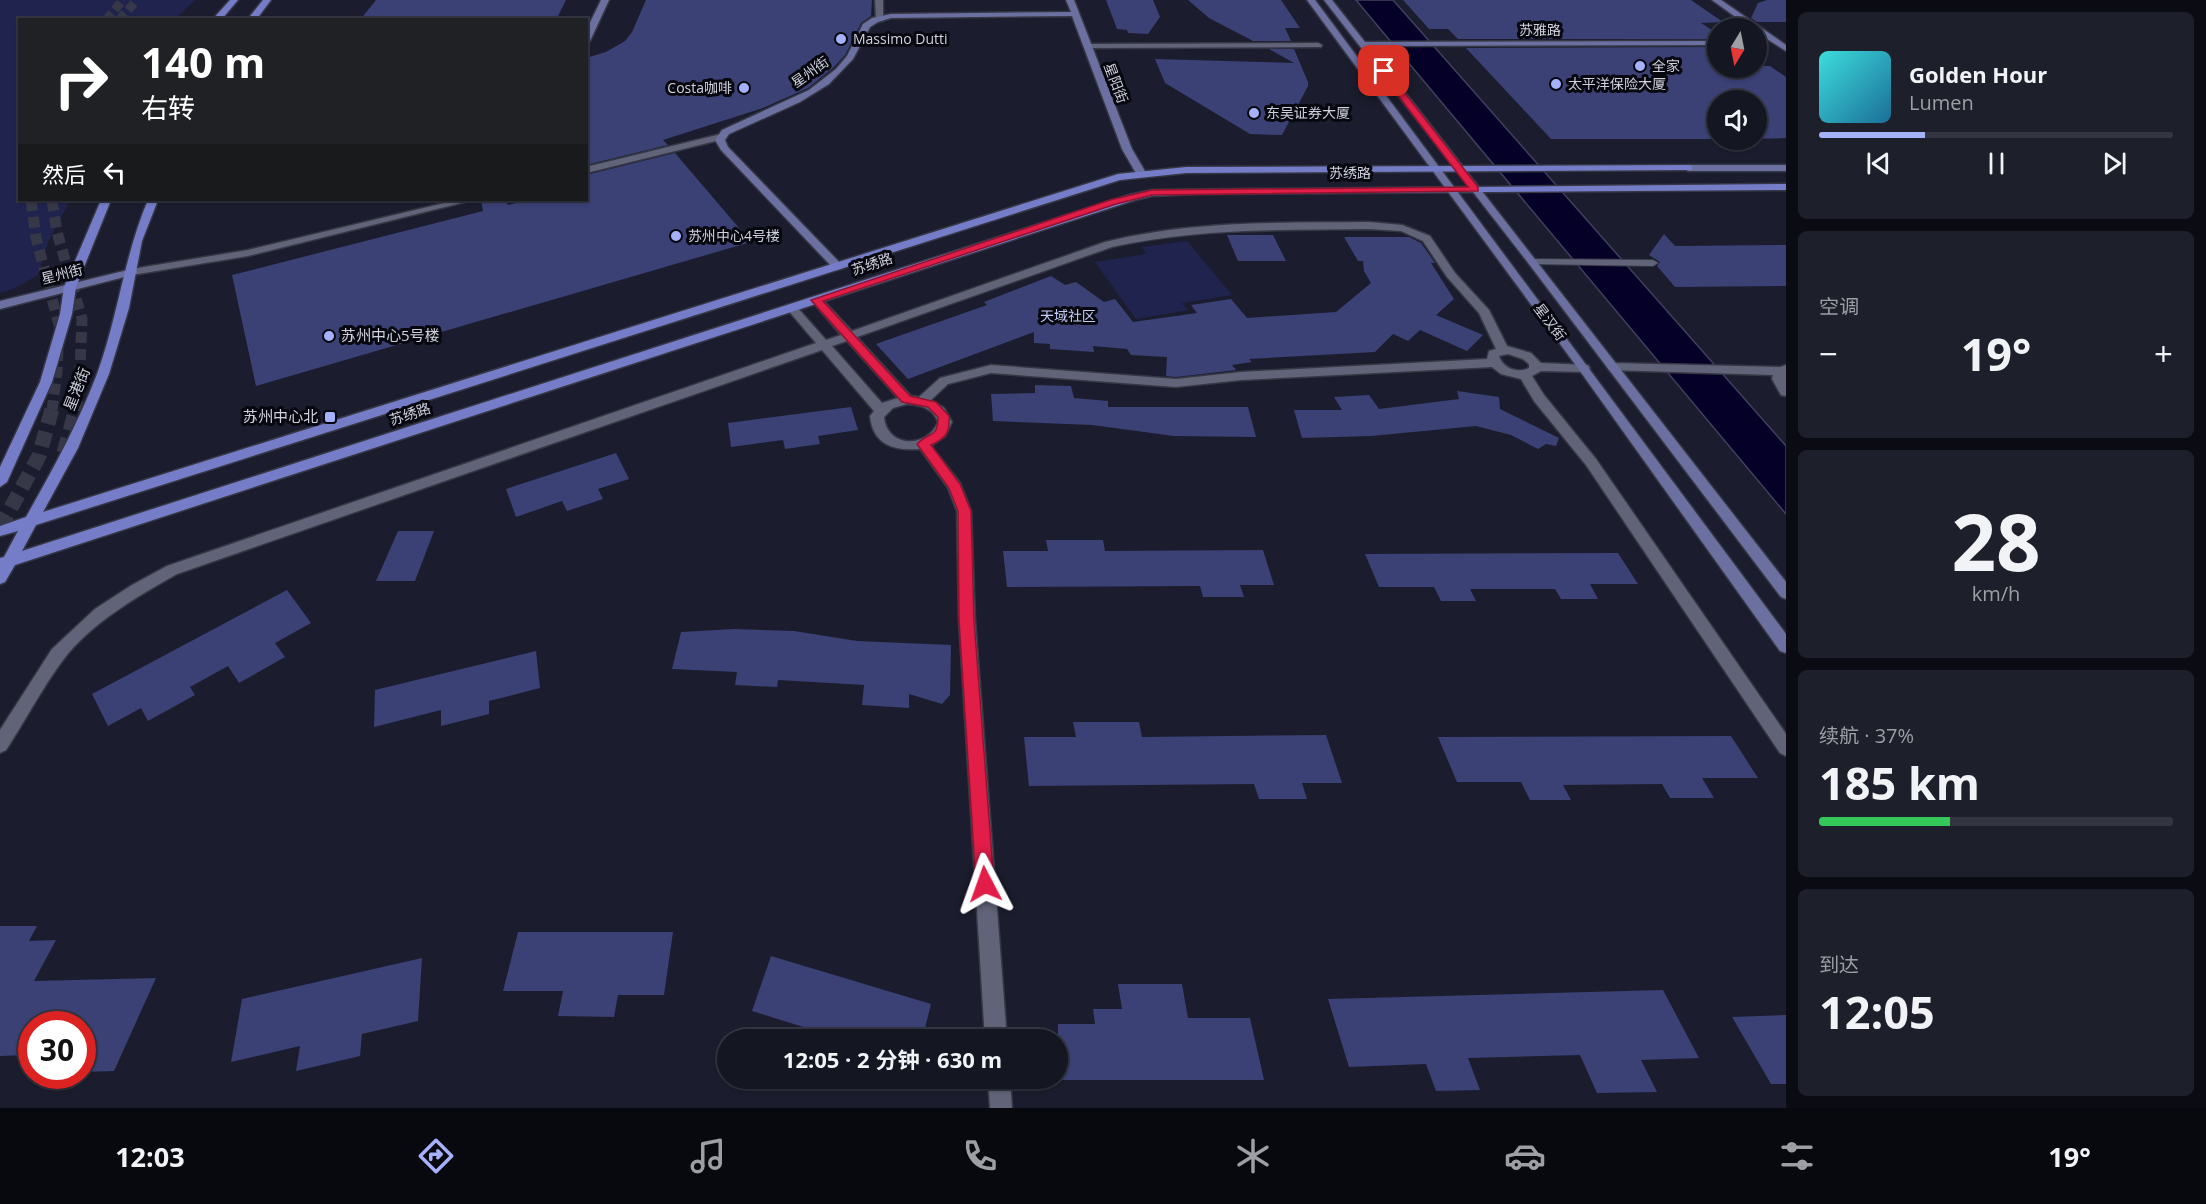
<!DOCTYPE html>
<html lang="zh">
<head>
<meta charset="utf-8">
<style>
	body { margin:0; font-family:"Open Sans","Noto Sans SC",sans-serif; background:#1d1f2a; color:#f1f3f6; height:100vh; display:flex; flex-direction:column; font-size:22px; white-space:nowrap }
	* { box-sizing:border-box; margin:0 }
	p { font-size:20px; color:#9d9fa5 }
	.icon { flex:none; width:33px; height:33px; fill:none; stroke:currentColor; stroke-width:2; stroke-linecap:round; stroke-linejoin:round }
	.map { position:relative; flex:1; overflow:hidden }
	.details { display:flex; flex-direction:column; gap:12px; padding:12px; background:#0b0c13; width:420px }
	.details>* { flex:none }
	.hud { position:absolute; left:18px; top:18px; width:570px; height:183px; border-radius:0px; box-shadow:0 2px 4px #0004,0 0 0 2px #333540; background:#202124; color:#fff; overflow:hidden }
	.needle { width:39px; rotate:190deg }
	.buttons { position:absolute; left:1707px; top:18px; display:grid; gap:12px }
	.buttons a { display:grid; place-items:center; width:60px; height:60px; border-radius:50%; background:#141622; box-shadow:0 2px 4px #0004,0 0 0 2px #333540; font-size:30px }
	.speed { position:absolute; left:18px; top:1011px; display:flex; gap:12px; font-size:30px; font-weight:700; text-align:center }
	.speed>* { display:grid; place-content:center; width:78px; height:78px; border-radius:50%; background:#141622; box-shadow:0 2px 4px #0004,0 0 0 2px #333540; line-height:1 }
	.speed .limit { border:9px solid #d22; background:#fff; color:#111 }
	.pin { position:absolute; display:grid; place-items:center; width:51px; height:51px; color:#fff; margin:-26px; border-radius:12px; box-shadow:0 3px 9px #0006 }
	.me { position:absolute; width:66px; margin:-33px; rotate:356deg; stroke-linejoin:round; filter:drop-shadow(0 0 4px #0008) }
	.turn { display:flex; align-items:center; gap:21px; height:126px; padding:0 24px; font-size:27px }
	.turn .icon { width:78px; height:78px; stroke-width:2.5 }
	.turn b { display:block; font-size:42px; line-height:51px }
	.then { display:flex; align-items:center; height:57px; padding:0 24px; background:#0003; gap:12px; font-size:22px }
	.big { font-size:45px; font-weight:700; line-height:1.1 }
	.details .card { flex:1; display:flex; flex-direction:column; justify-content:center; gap:9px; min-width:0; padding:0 21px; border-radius:9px; background:#1d1f2a }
	.details .dial { align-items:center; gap:0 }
	.dial b { font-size:78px; line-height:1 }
	.song { display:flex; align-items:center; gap:18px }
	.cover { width:72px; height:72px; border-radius:9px; background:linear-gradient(135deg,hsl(180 70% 55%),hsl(200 70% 35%)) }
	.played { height:6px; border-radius:3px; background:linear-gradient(90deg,#a6b1fc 30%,#333540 30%) }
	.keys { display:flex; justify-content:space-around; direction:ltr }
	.heat { display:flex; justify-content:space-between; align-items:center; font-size:33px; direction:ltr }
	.charge { height:9px; border-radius:4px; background:linear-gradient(90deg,#34c759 37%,#333540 0) }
	.trip { position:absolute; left:717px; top:1029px; width:351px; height:60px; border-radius:30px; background:#141622; box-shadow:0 2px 4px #0004,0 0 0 2px #333540; font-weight:700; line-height:60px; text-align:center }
	.menu { display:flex; height:96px; justify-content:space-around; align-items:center; background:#08090e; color:#9d9fa5 }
	.menu .icon { width:42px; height:42px }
	.menu .active { color:#a6b1fc }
	.menu b { font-size:27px; color:#f1f3f6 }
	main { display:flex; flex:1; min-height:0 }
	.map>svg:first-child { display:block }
	.green { fill:#20234e }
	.water { fill:#040027; stroke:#413f5e; stroke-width:1.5 }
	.building { fill:#3b4075 }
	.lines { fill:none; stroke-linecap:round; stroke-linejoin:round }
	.primary-tunnel-far2 { stroke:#363848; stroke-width:9; stroke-dasharray:9 4.5; stroke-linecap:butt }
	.primary-tunnel-far1 { stroke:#363848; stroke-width:11; stroke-dasharray:11 6; stroke-linecap:butt }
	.primary-tunnel { stroke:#363848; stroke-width:15; stroke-dasharray:15 8; stroke-linecap:butt }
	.lane-casing { stroke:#363745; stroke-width:2 }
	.street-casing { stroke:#363745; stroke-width:3 }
	.secondary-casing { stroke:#363745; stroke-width:3 }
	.primary-casing { stroke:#363745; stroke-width:3 }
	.lane { fill:#616479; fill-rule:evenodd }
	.street { fill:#616479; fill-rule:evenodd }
	.secondary { fill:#6b70a1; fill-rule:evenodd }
	.primary { fill:#757dc9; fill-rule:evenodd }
	.route { fill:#e11d48; stroke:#92132f; stroke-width:1.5 }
	.poi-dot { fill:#a6b1fc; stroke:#07080f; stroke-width:2 }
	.labels { text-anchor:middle; stroke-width:6; stroke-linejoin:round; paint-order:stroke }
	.far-street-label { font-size:14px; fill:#cfd1dd; stroke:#07080f }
	.far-poi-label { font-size:14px; fill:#cfd1dd; stroke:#07080f; text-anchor:start }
	.far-neighbourhood-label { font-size:14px; fill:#c5cdf7; stroke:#07080f }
	.poi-label { font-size:15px; fill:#cfd1dd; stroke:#07080f; text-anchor:start }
	.street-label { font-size:15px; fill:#cfd1dd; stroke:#07080f }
</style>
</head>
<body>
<main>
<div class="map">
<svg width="1786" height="1108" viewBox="0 0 1786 1108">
	<rect width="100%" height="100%" fill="#1b1d2e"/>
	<g class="green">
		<path d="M0 0H195L175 19 20 20V200H70L48 242 38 275 15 288 0 293Z"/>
		<path d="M1187 241 1232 295 1182 303 1188 310 1136 319 1095 262 1146 254 1142 247Z"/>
	</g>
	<path class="water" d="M1356 0H1393L1786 446V514Z"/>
	<g class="building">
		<path d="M376 0H566L556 20H360Z"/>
		<path d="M646 0H872L871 16 861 23 845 55 834 67 808 88 763 108 663 140 668 145 586 165V58L606 52 625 41 632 32Z"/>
		<path d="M1106 0H1153L1160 17 1148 34 1128 33 1127 30 1117 29Z"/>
		<path d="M1188 0H1281L1300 28H1285L1291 41H1253L1209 18Z"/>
		<path d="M1403 0H1691L1723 22 1701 23 1718 34V39H1458L1448 29H1429Z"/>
		<path d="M1767 0H1786V22H1757L1751 18 1758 3Z"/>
		<path d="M1718 47V68H1756V62L1761 66H1770L1786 77V138L1756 139V100H1718V139H1551L1466 48Z"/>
		<path d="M1269 49H1294L1308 82V86L1282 135 1250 134 1165 83 1155 59 1294 63Z"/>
		<path d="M675 153 751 242 256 386 232 275 483 211 481 200H505L508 205 529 200H586V175Z"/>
		<path d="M1664 234 1675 246 1786 245V286L1675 287 1657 266 1660 262 1649 255Z"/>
		<path d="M1227 235H1273L1286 261H1238Z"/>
		<path d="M1344 237H1409L1421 243 1435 263H1431L1454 299 1436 315 1483 335 1467 351 1420 330 1408 341 1393 334 1375 352 1249 359 1252 362 1232 365 1236 370 1176 377 1166 376 1167 357 1131 355 1127 349 1093 346 1094 352 1050 349V344L1034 343V332L908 379 876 344 987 305 984 302 1051 276 1065 285 1076 282 1104 302 1115 299 1133 322 1197 313 1191 305 1231 299 1247 318 1336 312 1371 283 1364 271 1363 261H1358Z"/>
		<path d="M1035 385 1071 386 1074 398 1108 401V407H1248L1256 437 1174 436 1092 425 993 421 991 394 1035 393Z"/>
		<path d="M1457 391 1499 397 1500 409 1559 438 1556 446 1546 444 1538 449 1511 435 1476 426 1371 436 1302 438 1294 410H1342L1334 397 1369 395 1379 409 1459 399Z"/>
		<path d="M851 407 858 430 818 436 820 444 785 449 783 440 731 447 728 423Z"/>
		<path d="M616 453 629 479 598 489 603 499 567 511 562 501 516 517 506 489Z"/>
		<path d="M398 531H434L415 581H376Z"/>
		<path d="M1046 540H1103L1105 551 1263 550 1274 585H1240L1244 597H1203L1200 586 1007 587 1003 551H1048Z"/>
		<path d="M1618 553 1638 584H1590L1598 599H1561L1555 589H1470L1476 601H1441L1434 587H1379L1365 554Z"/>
		<path d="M287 590 311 623 275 643 285 657 239 683 228 666 190 687 195 695 148 721 141 708 108 726 92 694Z"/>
		<path d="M734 629 794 631 857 641 951 645 950 695 942 704 909 694V708L862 705 864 685 778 680 777 687 735 685 737 672 672 669 681 632Z"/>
		<path d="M536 651 540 688 489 701V714L441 726V710L374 727 375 690Z"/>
		<path d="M1073 722H1139L1142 737 1326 735 1342 783H1302L1307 799H1259L1254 784 1029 786 1024 737H1076Z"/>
		<path d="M1731 736 1758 778H1702L1714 798H1670L1662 784 1563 785 1571 800H1530L1521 782H1457L1438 737Z"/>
		<path d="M0 926H37L29 941 56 940 34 981 156 978 114 1071 82 1072V1024H32V1055L0 1056Z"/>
		<path d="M518 932H673L664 995H618L614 1017 558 1016 563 991H503Z"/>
		<path d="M771 956 931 1004 922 1040H810L813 1030 752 1011Z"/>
		<path d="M422 958 418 1021 362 1034 360 1056 296 1071 300 1046 231 1062 242 999Z"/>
		<path d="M1118 984H1182L1188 1018H1250L1264 1080H1058V1024H1095L1093 1009H1122Z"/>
		<path d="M1663 990 1699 1058 1641 1060 1657 1092 1597 1093 1580 1055 1468 1058 1480 1090 1436 1091 1426 1064 1349 1067 1328 999Z"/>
		<path d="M1786 1015V1084H1771L1732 1017Z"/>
	</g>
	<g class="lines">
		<g class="primary-tunnel-far2">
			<path d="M106 20 123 0"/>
			<path d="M119 20 137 0"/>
		</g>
		<g class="primary-tunnel-far1">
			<path d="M31 200 36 238 59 325 57 371 52 410"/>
			<path d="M52 200 57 232 82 319 79 396 75 410"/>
		</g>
		<g class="primary-tunnel">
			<path d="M64 453 76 409"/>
			<path d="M0 528 39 456 52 409"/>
		</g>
		<defs>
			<path id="lane" d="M1533 259 1653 260 1658 263 1653 266 1529 264 1528 262Z"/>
			<g id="street">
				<path d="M875 0H883V21L876 19Z"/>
				<path d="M1318 43 1322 45 1321 47 1088 48 1084 46 1088 44Z"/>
				<path d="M721 134 726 137 724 139 586 173V167Z"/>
				<path d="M457 200H473L248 256 132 275 126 272 132 269 248 250Z"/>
				<path d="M1369 222 1402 225 1430 236 1455 273 1489 310 1507 346 1531 353 1541 363 1588 365 1590 368 1588 371 1584 372 1541 371 1532 376 1544 395 1596 459 1786 734V756L1780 753 1586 465 1534 401 1521 379 1501 374 1492 367 1241 380 1176 387 991 373 948 384 931 400 944 408 952 422 945 436 931 446 960 483 971 511 975 620 1007 1040H985L959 620 957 511 948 488 920 449C894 451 873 445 870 416L874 411 822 350 177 574C138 596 91 623 63 660 42 688 25 721 6 750L0 753V730L52 649 95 609 132 585 167 566 816 343 788 310V306H796L826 340 841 335 813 302V298H821L852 331 1105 242C1192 220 1280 223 1369 222ZM1369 229 1401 231 1423 241 1447 277 1479 313 1496 349 1489 351 1487 359 1241 372 1176 379 991 365 940 378 919 397 911 396 857 337 1112 247C1197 228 1283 230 1369 229ZM847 341 898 398 882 403 832 346ZM1508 354 1523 359 1529 364V368C1517 374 1503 368 1499 356ZM907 404C921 405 933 408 938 422 927 449 887 448 884 417L893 408Z"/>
				<path d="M1613 363 1780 367 1786 365V396L1781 395 1772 379 1773 375 1609 370 1607 367Z"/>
				<path d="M988 1078H1010L1012 1108H990Z"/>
			</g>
			<g id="secondary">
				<path d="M601 0H609L590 41 586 43V31Z"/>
				<path d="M1066 0H1074L1132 149 1146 173 1145 175H1137L1122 149 1072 16 891 18 878 22 870 27 853 59 829 84 800 102 729 134 725 140 728 147 842 265V269H834L721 150 715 140 722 130 809 90 836 69 847 56 863 24 872 18 891 14 1071 12Z"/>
				<path d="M1307 0H1315L1786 634V653L1780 651 1580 371Z"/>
				<path d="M1324 0H1332L1365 42 1718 41V45L1369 46 1786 582V599L1781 597 1529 264Z"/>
				<path d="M1712 0H1721L1786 45V51L1756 32V28H1751Z"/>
				<path d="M1786 165V171H1688L1683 168 1688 165Z"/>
				<path d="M132 269 138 272 136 274 0 309V301Z"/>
			</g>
			<g id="primary">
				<path d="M230 0H238L221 20H212Z"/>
				<path d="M263 0H271L256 20H247Z"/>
				<path d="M1688 165 1692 166V170L1186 173 1120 180 36 525 22 551 1129 195 1152 190 1786 184V190L1197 194 1152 196 1135 200 15 565 5 582 0 584V558L4 557 18 531 0 536V526L26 517C52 471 78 424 97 374 118 317 124 256 148 200H158L142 241 129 308 109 374 78 448 43 512 1118 174 1186 167Z"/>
				<path d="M101 200H111L76 287 72 314 52 382 7 482 0 487V467L40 382 60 314 64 287Z"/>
			</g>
		</defs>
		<use href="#lane" class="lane-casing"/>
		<use href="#street" class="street-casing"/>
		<use href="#secondary" class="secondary-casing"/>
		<use href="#primary" class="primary-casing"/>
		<use href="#lane" class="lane"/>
		<use href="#street" class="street"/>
		<use href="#secondary" class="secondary"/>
		<use href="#primary" class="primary"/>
	</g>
	<path class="route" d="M1381 69H1386L1478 187V191L1152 195 1116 204 823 301 910 396 936 402 949 416C950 433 946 438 931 445L960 484 971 511 974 620 994 884 991 890 985 892 979 890 976 884 959 620 958 511 949 488 917 444C929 431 938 439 938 417L928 407 902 402 811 300 1110 200 1152 190 1468 187 1381 73Z"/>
	<g class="poi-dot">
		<circle cx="841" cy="39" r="6"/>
		<circle cx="1640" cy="66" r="6"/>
		<circle cx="1556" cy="84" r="6"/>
		<circle cx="744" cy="88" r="6"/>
		<circle cx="1254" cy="113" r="6"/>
		<circle cx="676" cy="236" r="6"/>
		<circle cx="329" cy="336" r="6"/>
		<rect x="324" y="411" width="12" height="12" rx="3"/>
	</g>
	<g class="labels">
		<g class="far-street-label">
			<text x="1540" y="35">苏雅路</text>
			<text transform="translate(810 72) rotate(-35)" y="5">星州街</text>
			<text transform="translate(1116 83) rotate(69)" y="5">星阳街</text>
			<text x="1350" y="178">苏绣路</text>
			<text transform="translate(872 264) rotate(-18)" y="5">苏绣路</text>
			<text transform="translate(62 274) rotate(-14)" y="5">星州街</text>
			<text transform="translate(1550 322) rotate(53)" y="5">星汉街</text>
			<text transform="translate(410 414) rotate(-18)" y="5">苏绣路</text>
		</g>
		<g class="far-poi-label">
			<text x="853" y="44">Massimo Dutti</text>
			<text x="1652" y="71">全家</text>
			<text x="1568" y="89">太平洋保险大厦</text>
			<text x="732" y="93" text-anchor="end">Costa咖啡</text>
			<text x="1266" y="118">东吴证券大厦</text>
			<text x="688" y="241">苏州中心4号楼</text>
		</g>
		<g class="far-neighbourhood-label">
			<text x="1068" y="321">天域社区</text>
		</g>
		<g class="poi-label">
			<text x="341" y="341">苏州中心5号楼</text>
			<text x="318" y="422" text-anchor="end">苏州中心北</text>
		</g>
		<g class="street-label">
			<text transform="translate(77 389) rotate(-68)" y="5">星港街</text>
		</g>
	</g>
</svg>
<div class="buttons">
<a><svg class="needle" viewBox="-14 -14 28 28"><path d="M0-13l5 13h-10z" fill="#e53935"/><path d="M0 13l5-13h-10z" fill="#9d9fa5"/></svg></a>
<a><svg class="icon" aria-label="sound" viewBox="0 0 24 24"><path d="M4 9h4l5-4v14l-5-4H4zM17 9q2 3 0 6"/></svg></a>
</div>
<div class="speed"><div class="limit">30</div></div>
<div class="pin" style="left:1384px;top:71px;background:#d93025"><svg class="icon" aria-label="arrive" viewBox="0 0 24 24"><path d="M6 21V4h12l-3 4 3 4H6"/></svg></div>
<svg class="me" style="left:985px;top:884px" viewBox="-20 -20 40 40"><path d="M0-17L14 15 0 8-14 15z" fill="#e11d48" stroke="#fff" stroke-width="4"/></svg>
<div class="trip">12:05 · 2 分钟 · 630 m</div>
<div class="hud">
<div class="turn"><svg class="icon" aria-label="right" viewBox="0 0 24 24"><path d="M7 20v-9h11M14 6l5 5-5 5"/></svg><div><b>140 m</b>右转</div></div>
<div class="then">然后<svg class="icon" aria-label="left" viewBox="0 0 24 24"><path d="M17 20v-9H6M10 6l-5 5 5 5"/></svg></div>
</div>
</div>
<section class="details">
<div class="card">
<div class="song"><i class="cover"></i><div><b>Golden Hour</b><p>Lumen</p></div></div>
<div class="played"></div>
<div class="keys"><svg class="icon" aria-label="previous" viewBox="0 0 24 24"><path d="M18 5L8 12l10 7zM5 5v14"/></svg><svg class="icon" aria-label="pause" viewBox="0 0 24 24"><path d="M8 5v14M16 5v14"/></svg><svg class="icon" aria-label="next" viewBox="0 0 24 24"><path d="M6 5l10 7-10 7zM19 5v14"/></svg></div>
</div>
<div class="card"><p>空调</p>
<div class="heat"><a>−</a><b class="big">19°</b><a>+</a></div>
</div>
<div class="card dial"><b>28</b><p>km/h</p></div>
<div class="card"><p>续航 · 37%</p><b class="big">185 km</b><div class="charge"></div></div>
<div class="card"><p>到达</p><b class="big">12:05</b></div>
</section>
</main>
<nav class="menu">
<b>12:03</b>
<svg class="icon active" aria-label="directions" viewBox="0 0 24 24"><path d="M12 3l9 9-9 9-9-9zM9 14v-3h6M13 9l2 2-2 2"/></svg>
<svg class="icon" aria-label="music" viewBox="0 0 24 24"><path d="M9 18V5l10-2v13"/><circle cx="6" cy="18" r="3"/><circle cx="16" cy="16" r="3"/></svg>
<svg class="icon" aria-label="phone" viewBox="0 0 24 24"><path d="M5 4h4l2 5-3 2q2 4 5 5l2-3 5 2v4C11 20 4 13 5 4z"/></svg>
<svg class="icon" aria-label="climate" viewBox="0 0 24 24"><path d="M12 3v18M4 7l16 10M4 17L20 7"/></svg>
<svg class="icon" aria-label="car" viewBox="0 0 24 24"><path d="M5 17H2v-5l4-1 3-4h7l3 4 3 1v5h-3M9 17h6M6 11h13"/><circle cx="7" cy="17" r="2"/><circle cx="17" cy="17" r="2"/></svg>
<svg class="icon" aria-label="filters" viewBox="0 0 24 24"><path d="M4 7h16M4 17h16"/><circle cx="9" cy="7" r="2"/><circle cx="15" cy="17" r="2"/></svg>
<b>19°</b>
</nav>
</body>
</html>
